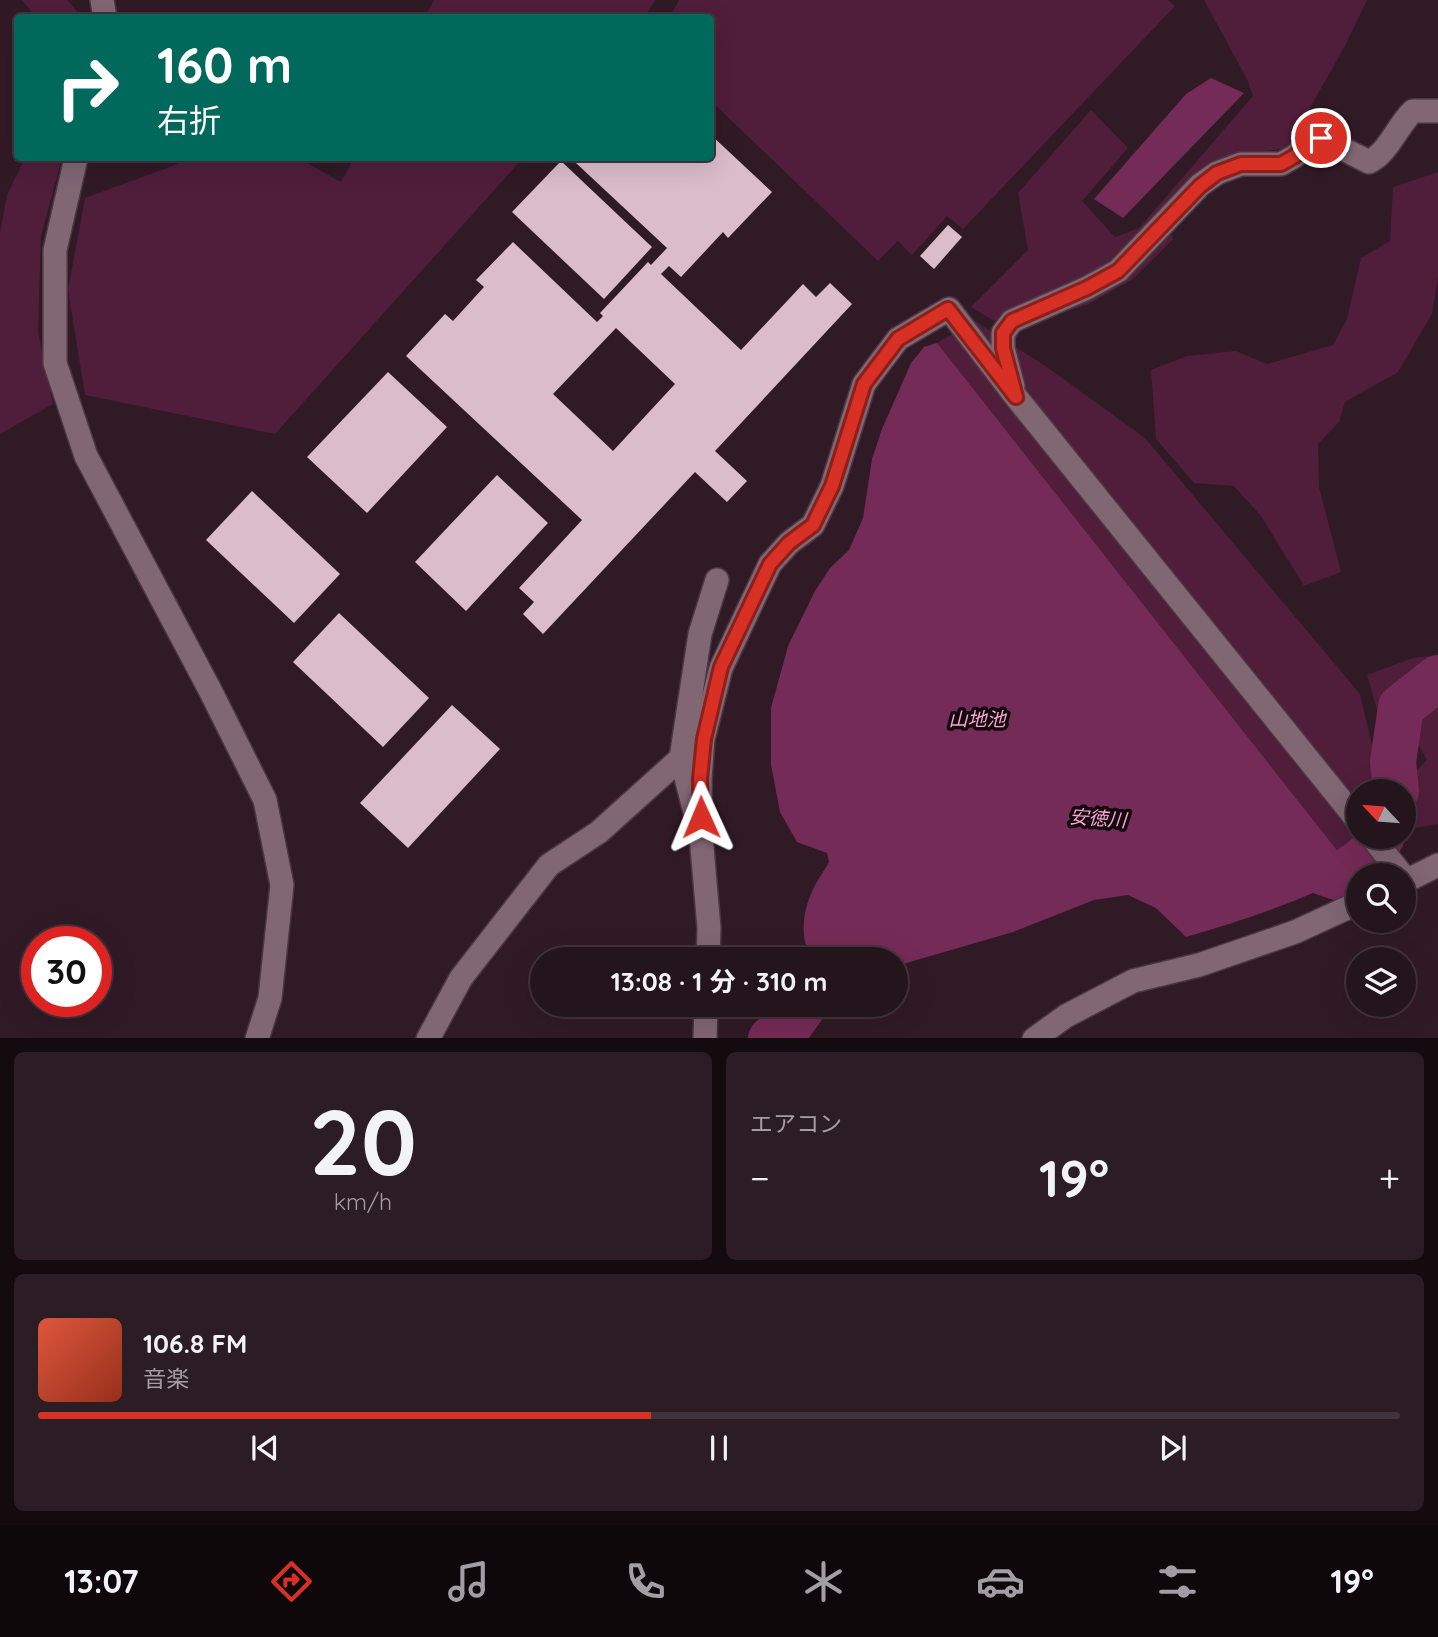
<!DOCTYPE html>
<html lang="ja">
<head>
<meta charset="utf-8">
<style>
	body { margin:0; font-family:Quicksand,"Noto Sans JP",sans-serif; background:#2c1d25; color:#f1f3f6; height:100vh; display:flex; flex-direction:column; font-size:26px; white-space:nowrap }
	* { box-sizing:border-box; margin:0 }
	p { font-size:23px; color:#a39ea3 }
	.icon { flex:none; width:38px; height:38px; fill:none; stroke:currentColor; stroke-width:2; stroke-linecap:round; stroke-linejoin:round }
	.map { position:relative; height:1038px; overflow:hidden }
	.side { display:flex; flex-direction:column; gap:14px; padding:14px; background:#140b0f; flex:1 }
	.side>* { flex:none }
	.guide { position:absolute; left:14px; top:14px; width:700px; height:147px; border-radius:7px; box-shadow:0 7px 28px #0002,0 0 0 2px #41333b; background:#00695c; color:#fff; overflow:hidden }
	.needle { width:46px; rotate:296deg }
	.buttons { position:absolute; left:1346px; top:779px; display:grid; gap:14px }
	.buttons a { display:grid; place-items:center; width:70px; height:70px; border-radius:50%; background:#24141c; box-shadow:0 7px 28px #0002,0 0 0 2px #41333b; font-size:35px }
	.speed { position:absolute; left:21px; top:926px; display:flex; gap:14px; font-size:35px; font-weight:700; text-align:center }
	.speed>* { display:grid; place-content:center; width:91px; height:91px; border-radius:50%; background:#24141c; box-shadow:0 7px 28px #0002,0 0 0 2px #41333b; line-height:1 }
	.speed .limit { border:10px solid #d22; background:#fff; color:#111 }
	.pin { position:absolute; display:grid; place-items:center; width:60px; height:60px; color:#fff; margin:-30px; border:4px solid #fff; border-radius:50%; box-shadow:0 2px 7px #0007 }
	.me { position:absolute; width:77px; margin:-38px; rotate:359deg; stroke-linejoin:round; filter:drop-shadow(0 0 5px #0008) }
	.turn { display:flex; align-items:center; gap:24px; height:147px; padding:0 28px; font-size:32px }
	.turn .icon { width:91px; height:91px; stroke-width:2.5 }
	.turn b { display:block; font-size:49px; line-height:60px }
	.big { font-size:52px; font-weight:700; line-height:1.1 }
	.side .widget { flex:1; display:flex; flex-direction:column; justify-content:center; gap:10px; min-width:0; padding:0 24px; border-radius:10px; background:#2c1d25 }
	.side .dial { align-items:center; gap:0 }
	.dial b { font-size:91px; line-height:1 }
	.song { display:flex; align-items:center; gap:21px }
	.cover { width:84px; height:84px; border-radius:10px; background:linear-gradient(135deg,hsl(10 70% 55%),hsl(10 70% 35%)) }
	.played { height:7px; border-radius:4px; background:linear-gradient(90deg,#d93025 45%,#41333b 45%) }
	.keys { display:flex; justify-content:space-around; direction:ltr }
	.heat { display:flex; justify-content:space-between; align-items:center; font-size:38px; direction:ltr }
	.side .tiles { flex:1; display:grid; gap:14px; grid-template-columns:1fr 1fr }
	.widget:last-child { grid-column:span 2 }
	.trip { position:absolute; left:530px; top:947px; width:378px; height:70px; border-radius:35px; background:#24141c; box-shadow:0 7px 28px #0002,0 0 0 2px #41333b; font-weight:700; line-height:70px; text-align:center }
	.tabs { display:flex; height:112px; justify-content:space-around; align-items:center; background:#0e080b; color:#a39ea3 }
	.tabs .icon { width:49px; height:49px }
	.tabs .current { color:#d93025 }
	.tabs b { font-size:32px; color:#f1f3f6 }
	.map>svg:first-child { display:block }
	.green { fill:#501d3b }
	.water { fill:#752b57 }
	.lines { fill:none; stroke-linecap:round; stroke-linejoin:round }
	.river { stroke:#752b57; stroke-width:46 }
	.building { fill:#dabccb; fill-rule:evenodd }
	.minor-casing { stroke:#493741; stroke-width:26 }
	.minor { stroke:#816674; stroke-width:23 }
	.route-casing { stroke:#8d1f18; stroke-width:18 }
	.route { stroke:#d93025; stroke-width:12 }
	.labels { text-anchor:middle; stroke-width:7; stroke-linejoin:round; paint-order:stroke }
	.water-label { font-size:19px; font-style:italic; fill:#fba4d3; stroke:#12080d }
</style>
</head>
<body>
<div class="map">
<svg width="1438" height="1039" viewBox="0 0 1438 1039">
	<rect width="100%" height="100%" fill="#301a26"/>
	<g class="green">
		<path d="M22 0H67L82 17H36Z"/>
		<path d="M434 0H655L645 17H425Z"/>
		<path d="M679 0H1168L1175 6 963 229 947 216 912 255 898 241 878 261 711 101 710 18 670 17Z"/>
		<path d="M1204 0H1367L1345 46 1287 148 1252 153 1220 163 1163 212 1173 239 1133 279 1087 305 1050 316 996 322 971 307 1028 250 1018 193 1091 110 1128 148 1082 201 1115 237 1139 228 1253 96 1248 81Z"/>
		<path d="M25 158H62L41 236 38 331 53 404 0 434V233L7 195Z"/>
		<path d="M194 158H298L341 182 354 158H523L275 434 85 395 68 290 85 198Z"/>
		<path d="M1438 172V278L1432 314 1398 372 1345 402 1339 422 1318 444 1319 487 1341 572 1304 586 1261 516 1234 486 1194 483 1156 439 1151 370 1187 356 1236 351 1267 364 1333 345 1347 319 1361 258 1390 241 1393 187Z"/>
		<path d="M975 321 1047 367 1145 438 1360 694 1383 791H1358V836L1393 837 1394 841 1346 878 937 343Z"/>
		<path d="M1438 655V824L1404 830 1406 782 1427 760 1414 737 1384 734 1367 675 1413 658Z"/>
	</g>
	<g class="water">
		<path d="M1211 78 1244 93 1123 218 1094 199 1186 94Z"/>
		<path d="M937 343 1343 858 1346 878C1294 903 1242 921 1186 937L1156 908 1128 895 1094 900 1013 932 903 964 896 966V959H817C797 948 803 909 812 892 816 881 824 872 829 862L827 853 797 842 780 812 771 765V708L788 646 815 591 830 568 849 550 863 518 872 459 882 429 911 363 924 347Z"/>
	</g>
	<g class="lines">
		<g class="river">
			<path d="M1396 791 1393 762 1401 707 1438 678"/>
			<path d="M1288 860 1337 877C1356 866 1372 856 1382 836"/>
			<path d="M771 1039 784 1033 805 1004"/>
		</g>
	</g>
	<g class="building">
		<path d="M710 134 772 192 728 238 723 232 681 277 669 266 661 274 741 350 803 284 816 297 830 283 852 304 715 451 747 481 727 502 695 472 543 634 523 614 534 602 519 588 582 520 406 356 445 314 453 321 484 287 476 280 513 242 597 322 603 316 600 313 648 262 651 265 667 248 576 163 581 158H710ZM616 328 675 384 613 451 553 394Z"/>
		<path d="M561 161 652 247 604 299 512 212Z"/>
		<path d="M948 225 962 237 934 269 920 256Z"/>
		<path d="M388 372 447 427 367 513 307 457Z"/>
		<path d="M497 475 548 523 466 611 415 562Z"/>
		<path d="M252 491 340 574 294 623 206 540Z"/>
		<path d="M339 613 429 698 383 747 293 662Z"/>
		<path d="M452 705 500 749 408 848 360 803Z"/>
	</g>
	<g class="lines">
		<defs>
			<g id="minor">
				<path d="M102 0 105 18"/>
				<path d="M76 158 55 250V363L86 456 210 690 265 800 282 885 270 998 257 1039"/>
				<path d="M1013 386 1003 348V333L1012 321 1087 288 1118 271 1200 185 1217 173 1241 164H1281L1295 156 1312 140 1321 138 1369 162C1389 152 1397 126 1413 111H1438"/>
				<path d="M701 836 700 779 703 739 721 668 770 564 789 543 813 525 832 486 864 384 898 339 949 309 1016 397 1358 821"/>
				<path d="M1371 836 1402 875"/>
				<path d="M1404 882 1438 865"/>
				<path d="M708 959 709 928 701 836 681 758 700 634 717 580"/>
				<path d="M428 1039 461 978 549 865 599 832 681 758"/>
				<path d="M705 1039 706 1004"/>
				<path d="M1034 1039 1066 1016 1133 981 1199 965 1295 932 1358 903"/>
			</g>
		</defs>
		<use href="#minor" class="minor-casing"/>
		<use href="#minor" class="minor"/>
	</g>
	<g class="lines">
		<defs>
			<path id="route" d="M701 817 700 779 704 739 721 667 770 564 789 543 813 525 832 486 864 384 898 339 948 309 1016 397 1003 348V333L1012 321 1087 288 1118 271 1200 186 1217 173 1241 164H1281L1295 156 1312 140 1321 138"/>
		</defs>
		<use href="#route" class="route-casing"/>
		<use href="#route" class="route"/>
	</g>
	<g class="labels">
		<g class="water-label">
			<text x="977" y="726">山地池</text>
			<text transform="translate(1098 818) rotate(4)" y="7">安徳川</text>
		</g>
	</g>
</svg>
<div class="buttons">
<a><svg class="needle" viewBox="-14 -14 28 28"><path d="M0-13l5 13h-10z" fill="#e53935"/><path d="M0 13l5-13h-10z" fill="#a39ea3"/></svg></a>
<a><svg class="icon" aria-label="search" viewBox="0 0 24 24"><circle cx="10" cy="10" r="6"/><path d="M15 15l6 6"/></svg></a>
<a><svg class="icon" aria-label="layers" viewBox="0 0 24 24"><path d="M12 4l9 5-9 5-9-5zM3 14l9 5 9-5"/></svg></a>
</div>
<div class="speed"><div class="limit">30</div></div>
<div class="pin" style="left:1321px;top:138px;background:#d93025"><svg class="icon" aria-label="arrive" viewBox="0 0 24 24"><path d="M6 21V4h12l-3 4 3 4H6"/></svg></div>
<svg class="me" style="left:701px;top:817px" viewBox="-20 -20 40 40"><path d="M0-17L14 15 0 8-14 15z" fill="#d93025" stroke="#fff" stroke-width="4"/></svg>
<div class="trip">13:08 · 1 分 · 310 m</div>
<div class="guide">
<div class="turn"><svg class="icon" aria-label="right" viewBox="0 0 24 24"><path d="M7 20v-9h11M14 6l5 5-5 5"/></svg><div><b>160 m</b>右折</div></div>
</div>
</div>
<section class="side">
<div class="tiles">
<div class="widget dial"><b>20</b><p>km/h</p></div>
<div class="widget"><p>エアコン</p>
<div class="heat"><a>−</a><b class="big">19°</b><a>+</a></div>
</div>
<div class="widget">
<div class="song"><i class="cover"></i><div><b>106.8 FM</b><p>音楽</p></div></div>
<div class="played"></div>
<div class="keys"><svg class="icon" aria-label="previous" viewBox="0 0 24 24"><path d="M18 5L8 12l10 7zM5 5v14"/></svg><svg class="icon" aria-label="pause" viewBox="0 0 24 24"><path d="M8 5v14M16 5v14"/></svg><svg class="icon" aria-label="next" viewBox="0 0 24 24"><path d="M6 5l10 7-10 7zM19 5v14"/></svg></div>
</div>
</div>
</section>
<nav class="tabs">
<b>13:07</b>
<svg class="icon current" aria-label="directions" viewBox="0 0 24 24"><path d="M12 3l9 9-9 9-9-9zM9 14v-3h6M13 9l2 2-2 2"/></svg>
<svg class="icon" aria-label="music" viewBox="0 0 24 24"><path d="M9 18V5l10-2v13"/><circle cx="6" cy="18" r="3"/><circle cx="16" cy="16" r="3"/></svg>
<svg class="icon" aria-label="phone" viewBox="0 0 24 24"><path d="M5 4h4l2 5-3 2q2 4 5 5l2-3 5 2v4C11 20 4 13 5 4z"/></svg>
<svg class="icon" aria-label="climate" viewBox="0 0 24 24"><path d="M12 3v18M4 7l16 10M4 17L20 7"/></svg>
<svg class="icon" aria-label="car" viewBox="0 0 24 24"><path d="M5 17H2v-5l4-1 3-4h7l3 4 3 1v5h-3M9 17h6M6 11h13"/><circle cx="7" cy="17" r="2"/><circle cx="17" cy="17" r="2"/></svg>
<svg class="icon" aria-label="filters" viewBox="0 0 24 24"><path d="M4 7h16M4 17h16"/><circle cx="9" cy="7" r="2"/><circle cx="15" cy="17" r="2"/></svg>
<b>19°</b>
</nav>
</body>
</html>
